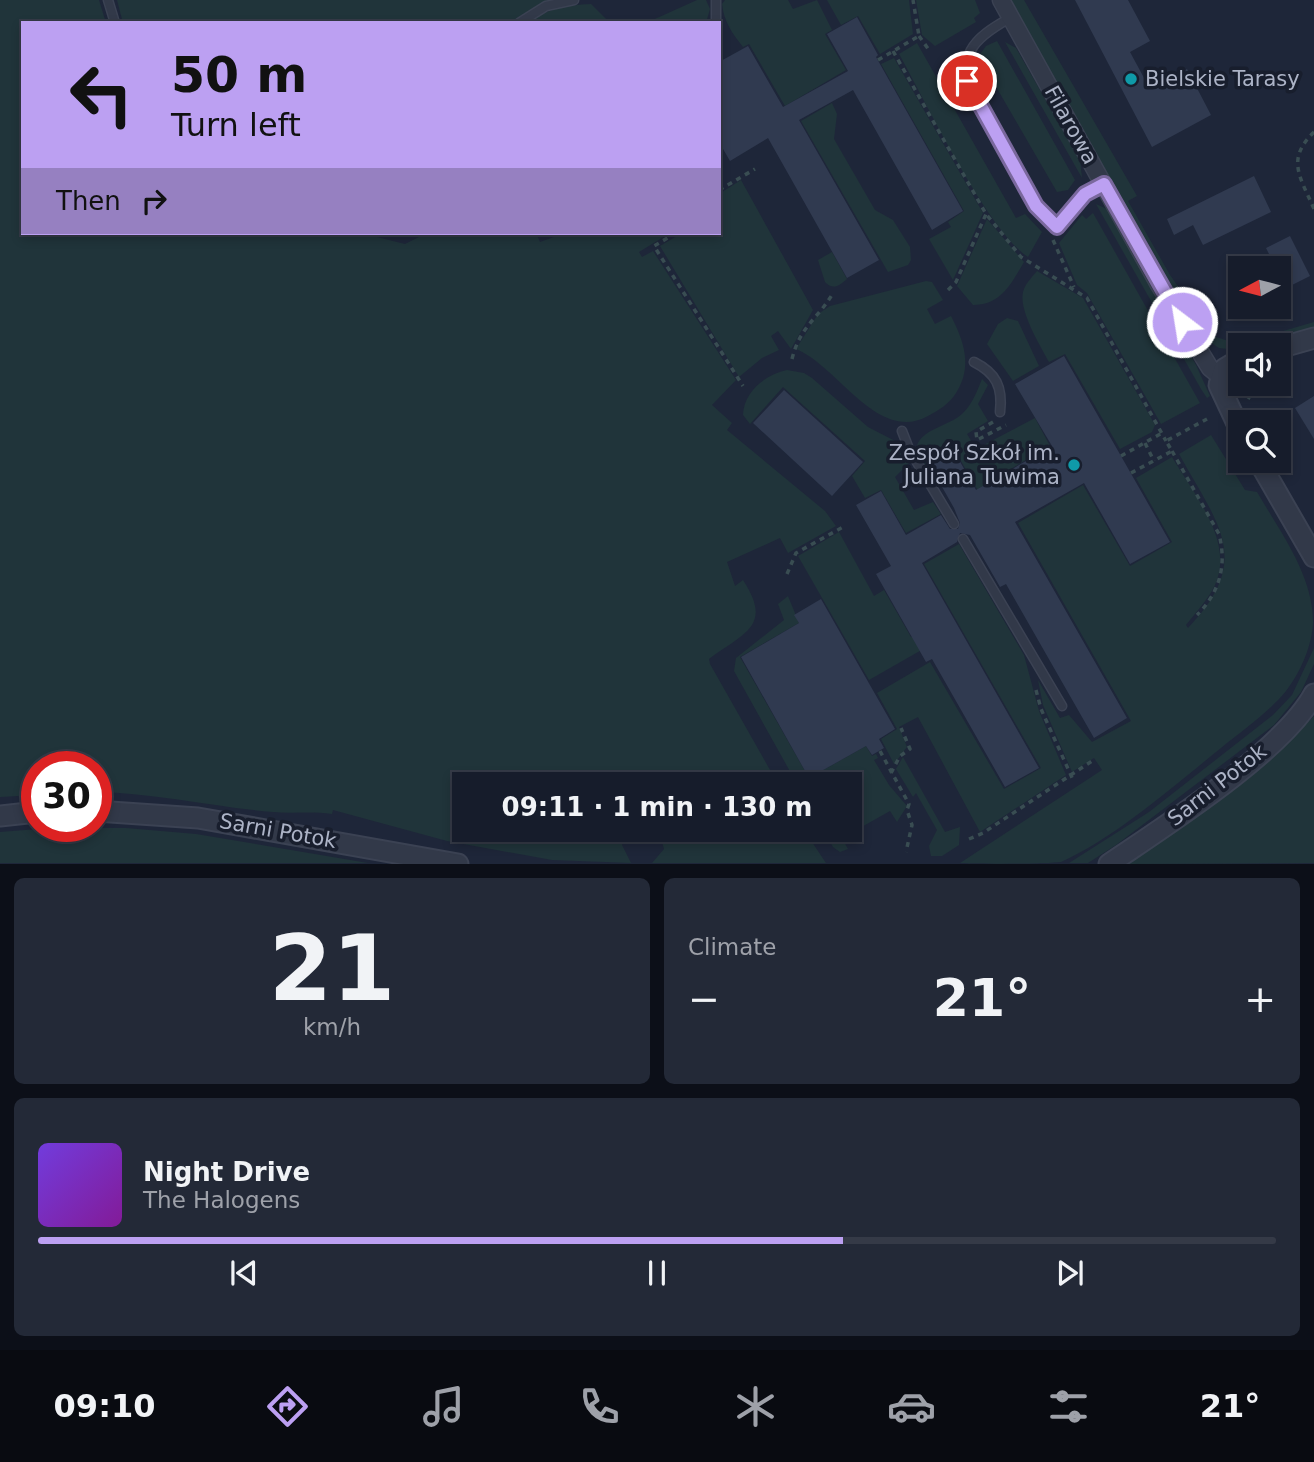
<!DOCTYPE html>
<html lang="en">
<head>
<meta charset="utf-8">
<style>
	body { margin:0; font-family:"DejaVu Sans",sans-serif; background:#232937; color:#f1f3f6; height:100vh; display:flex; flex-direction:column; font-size:26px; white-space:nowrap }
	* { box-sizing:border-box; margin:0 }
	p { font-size:23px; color:#9ea1a9 }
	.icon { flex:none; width:38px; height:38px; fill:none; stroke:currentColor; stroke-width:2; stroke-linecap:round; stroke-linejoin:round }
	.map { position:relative; height:864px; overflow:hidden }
	.panel { display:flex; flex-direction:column; gap:14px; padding:14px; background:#0c0f18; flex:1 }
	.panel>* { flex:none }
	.top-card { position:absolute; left:21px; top:21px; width:700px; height:214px; border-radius:0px; box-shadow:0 4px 10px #0003,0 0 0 2px #353a47; background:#bca0f2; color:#111; overflow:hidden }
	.needle { width:46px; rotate:263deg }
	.fabs { position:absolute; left:1228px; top:256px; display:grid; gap:14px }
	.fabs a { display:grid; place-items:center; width:63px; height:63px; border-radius:0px; background:#161c2b; box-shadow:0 4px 10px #0003,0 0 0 2px #353a47; font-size:35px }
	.speed { position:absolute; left:21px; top:751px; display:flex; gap:14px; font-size:35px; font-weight:700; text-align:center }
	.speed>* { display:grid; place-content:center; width:91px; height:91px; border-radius:50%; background:#161c2b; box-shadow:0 4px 10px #0003,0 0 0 2px #353a47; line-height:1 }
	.speed .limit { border:10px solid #d22; background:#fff; color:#111 }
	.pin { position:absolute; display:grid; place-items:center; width:60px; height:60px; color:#fff; margin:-30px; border:4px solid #fff; border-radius:50%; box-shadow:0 2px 7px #0007 }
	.me { position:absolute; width:77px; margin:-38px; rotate:329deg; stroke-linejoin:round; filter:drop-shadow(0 0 5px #0008) }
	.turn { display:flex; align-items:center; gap:24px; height:147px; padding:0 35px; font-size:32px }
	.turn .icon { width:91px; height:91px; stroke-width:2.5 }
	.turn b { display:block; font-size:49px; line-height:60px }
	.then { display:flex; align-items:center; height:66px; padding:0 35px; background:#0003; gap:14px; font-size:26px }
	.big { font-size:52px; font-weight:700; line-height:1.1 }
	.panel .widget { flex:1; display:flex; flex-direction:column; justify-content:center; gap:10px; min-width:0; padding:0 24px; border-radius:10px; background:#232937 }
	.panel .dial { align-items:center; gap:0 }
	.dial b { font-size:91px; line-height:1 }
	.song { display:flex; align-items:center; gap:21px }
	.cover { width:84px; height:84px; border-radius:10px; background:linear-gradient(135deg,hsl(260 70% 55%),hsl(290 70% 35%)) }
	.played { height:7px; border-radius:4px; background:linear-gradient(90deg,#bca0f2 65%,#353a47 65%) }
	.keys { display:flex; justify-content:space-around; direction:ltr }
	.heat { display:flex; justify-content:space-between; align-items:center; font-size:38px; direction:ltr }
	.panel .tiles { flex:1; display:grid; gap:14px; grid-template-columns:1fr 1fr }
	.widget:last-child { grid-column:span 2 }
	.trip { position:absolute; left:452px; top:772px; width:410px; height:70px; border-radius:0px; background:#161c2b; box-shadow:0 4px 10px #0003,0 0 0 2px #353a47; font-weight:700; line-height:70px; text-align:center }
	.tab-bar { display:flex; height:112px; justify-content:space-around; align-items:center; background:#090b11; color:#9ea1a9 }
	.tab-bar .icon { width:49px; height:49px }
	.tab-bar .current { color:#bca0f2 }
	.tab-bar b { font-size:32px; color:#f1f3f6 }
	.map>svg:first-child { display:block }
	.green { fill:#20343a }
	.building { fill:#303a50 }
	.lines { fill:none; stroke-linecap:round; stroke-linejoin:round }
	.service-casing { stroke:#3b4253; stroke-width:11 }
	.minor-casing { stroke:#3b4253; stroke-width:19 }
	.tertiary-casing { stroke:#3b4253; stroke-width:23 }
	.path { stroke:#394d52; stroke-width:3.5; stroke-dasharray:5 5; stroke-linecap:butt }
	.service { stroke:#323949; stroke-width:8 }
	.minor { stroke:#323949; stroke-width:16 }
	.tertiary { stroke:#323949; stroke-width:19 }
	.route-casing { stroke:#7a689d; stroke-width:18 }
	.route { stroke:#bca0f2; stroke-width:12 }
	.culture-dot { fill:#0f9aa8; stroke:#181e2d; stroke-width:2.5 }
	.labels { text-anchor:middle; stroke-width:7; stroke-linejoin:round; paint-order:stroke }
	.poi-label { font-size:21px; fill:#acb3c6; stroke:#181e2d; text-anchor:start }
	.street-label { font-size:21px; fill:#acb3c6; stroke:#181e2d }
</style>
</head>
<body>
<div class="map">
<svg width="1314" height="864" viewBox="0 0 1314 864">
	<rect width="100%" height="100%" fill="#1e2639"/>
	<g class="green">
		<path d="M0 0H99L106 23H23V233H371L373 236 405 244 427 233H536L540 242 565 233H670L639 252 642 257 653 251 736 380 712 405 732 423 727 430 825 511 836 526 788 553 780 538 727 562 735 586 743 580C773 626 745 632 709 659L710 664 778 784H464V830H804L826 863H652L664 849 660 835 626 836 622 845 631 863 552 860 447 841 333 810 332 814C311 811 292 814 273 812 213 807 156 793 96 792V766H37V795L0 797Z"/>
		<path d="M117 0H548L508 23H123Z"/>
		<path d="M697 0H706L710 9 706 23H646Z"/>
		<path d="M725 0H788L793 9 817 0 832 30 825 34 846 70 785 106 749 44 743 47C732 33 724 22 722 4Z"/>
		<path d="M827 0H909L913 34 880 54 858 16 841 25Z"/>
		<path d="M916 0H975L980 13 974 18 976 22 935 46 922 35Z"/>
		<path d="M1011 0H1024L1137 196 1128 201 1170 275 1213 336 1238 344 1314 322V328L1256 345H1241L1237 350 1219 348 1202 337 1165 279Z"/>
		<path d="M591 4 610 23H526C548 9 565 5 591 4Z"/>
		<path d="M997 41 1075 180 1068 190 1057 192 984 66 980 65 978 57 986 46Z"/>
		<path d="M1005 42 1016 48 1080 160 1082 178Z"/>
		<path d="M917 43 1016 218 1025 214 1042 232 1028 257C986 229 926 102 899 54Z"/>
		<path d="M894 58 983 213 953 280 929 239 951 227 948 222 964 211 881 64Z"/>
		<path d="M832 103 837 114 834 139 875 210 893 220 910 247 911 260 908 265 888 272 801 121Z"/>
		<path d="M741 180 813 310 791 349 778 331 771 336 779 350 762 358 739 377 660 246 682 233H719V194Z"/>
		<path d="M1096 204 1107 209 1196 365 1210 396 1207 398 1201 389Z"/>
		<path d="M1093 213 1200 403 1161 424 1087 293 1077 285 1059 243 1082 215 1086 219Z"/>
		<path d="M987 219 1024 262C1011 284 1001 305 973 305L957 286Z"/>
		<path d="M832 252 847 279C840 285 833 291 825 282L818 260Z"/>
		<path d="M1037 271 1083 298 1155 425 1152 432 1120 449 1065 354 1049 362C1041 347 1016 307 1024 289 1026 283 1033 276 1037 271Z"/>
		<path d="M926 281 932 282 943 300 927 309 935 324 951 316C964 341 973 367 956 393 949 404 939 410 928 416 878 444 838 366 796 349L818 314 830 306Z"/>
		<path d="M1007 318 1018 321 1039 366 1013 381 987 344 998 324Z"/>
		<path d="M787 370 804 373 812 378 868 427 897 442 909 463 895 477 914 510 933 502 941 514 906 533 881 490 865 498 852 476 865 461 783 387 750 424 743 415C744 391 765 375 787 370Z"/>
		<path d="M982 379 988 385 978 404 988 421 967 434 976 449 1035 418 1050 446 990 481 993 487 980 494 954 449 923 466 916 449C920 428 949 427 963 413 973 403 977 391 982 379Z"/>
		<path d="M1211 435 1245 490 1257 492C1279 530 1314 576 1313 623 1312 646 1300 673 1286 691 1268 713 1243 730 1221 748 1175 785 1115 838 1061 862 1046 864 980 864 960 863L1102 770 1094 758 1072 772 1043 705 1038 680 1060 718 1069 715 1092 742 1131 721 1018 523 1083 485 1130 566 1172 542 1136 478 1172 457C1193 493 1235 541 1215 585 1208 600 1196 612 1186 625L1188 628C1254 559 1218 525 1179 454Z"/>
		<path d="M839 532 874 596 884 590 911 637 918 634 925 648 869 680 798 556Z"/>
		<path d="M959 544 1024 655 1039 711 1066 775 980 832 918 717 899 727 907 747 894 764 881 739 897 729 877 693 930 662 1004 789 1041 768 924 564Z"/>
		<path d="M788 596 799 623 740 657 809 778 866 746 872 756 876 754 878 758 874 760 889 785 907 806 897 822 890 811 842 838 848 849 840 852 833 847 823 830H849V784H797L734 671 736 658 784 620 778 604Z"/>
		<path d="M1314 648V664L1301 692 1274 725 1116 845 1088 863H1069L1149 812 1273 715 1292 695Z"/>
		<path d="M1314 716V863L1128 864 1277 753Z"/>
		<path d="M903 757 945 832 960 827 959 845 942 856H931L929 846 937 830 916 793 913 797 896 769Z"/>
		<path d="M50 828H126L196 834 368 863H0V832Z"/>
	</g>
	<g class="building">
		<path d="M1075 0H1128L1150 41 1130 52 1150 89 1187 69 1211 115 1152 147Z"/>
		<path d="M857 17 878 55 876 57 963 211 932 230 853 90 799 120 879 260 847 278 768 138 730 161 719 142V62L748 46 783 107 848 71 827 34Z"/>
		<path d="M1254 176 1271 212 1203 245 1193 225 1174 235 1167 219Z"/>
		<path d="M1290 236 1310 276 1286 288 1279 268H1276L1266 248Z"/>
		<path d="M1064 356 1170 542 1130 564 1084 483 1015 522 1127 718 1094 738 1006 584 1000 587 970 535 960 533 957 542 922 563 1039 768 1005 787 932 659 926 662 876 574 891 566 856 505 881 491 906 535 941 515 950 529H958L960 523 954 508 929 464 954 451 976 490 1052 446 1015 384Z"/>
		<path d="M784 390 863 462 832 496 753 423Z"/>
		<path d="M1314 396V439L1295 408Z"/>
		<path d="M821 599 895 729 879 739 884 748 872 755 866 746 809 778 741 657 799 623 794 615Z"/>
	</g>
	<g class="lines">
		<defs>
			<g id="service">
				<path d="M108 0 115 23"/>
				<path d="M716 0V23"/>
				<path d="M1010 18C972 39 955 56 976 100L1036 206 1057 227 1085 194 1104 184"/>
				<path d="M519 23 546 6 574 0"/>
				<path d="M974 362C996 373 1003 387 1000 412"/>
				<path d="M902 431 909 449 954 524"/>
				<path d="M963 539 1062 706"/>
			</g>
			<path id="minor" d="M1001 0 1158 283 1210 368 1220 376"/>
			<g id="tertiary">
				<path d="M1279 348 1314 338"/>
				<path d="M1241 359 1224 369 1219 385 1241 432"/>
				<path d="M1258 460 1314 557"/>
				<path d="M96 811 198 818 458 864"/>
				<path d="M0 816 37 812"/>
				<path d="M1109 864C1165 826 1283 751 1314 694"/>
			</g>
		</defs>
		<use href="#service" class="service-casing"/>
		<use href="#minor" class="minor-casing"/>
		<use href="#tertiary" class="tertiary-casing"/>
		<g class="path">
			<path d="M919 36 929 50"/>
			<path d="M893 51 986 214 1021 257 1087 298 1166 441"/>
			<path d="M878 60 919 36 913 0"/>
			<path d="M1314 132C1285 160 1301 178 1314 209"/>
			<path d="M719 190 755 169"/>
			<path d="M676 233 654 246 743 386"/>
			<path d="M1053 240 1074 287"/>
			<path d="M948 290 956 282 986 214"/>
			<path d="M792 359C800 326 818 319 833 293"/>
			<path d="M1248 399 1258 383"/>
			<path d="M993 422 976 432 977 440 1006 425"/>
			<path d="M1145 443 1154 461"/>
			<path d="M1172 451 1219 534C1227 565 1220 592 1197 615"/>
			<path d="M1121 456 1162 433"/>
			<path d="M1131 473 1172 451 1166 441 1207 419"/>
			<path d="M787 574 796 553 843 527"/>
			<path d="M1036 690 1041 709 1074 782"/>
			<path d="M880 751 909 804 907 810 912 825 906 852"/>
			<path d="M891 773 900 756 910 749 901 728"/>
			<path d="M969 839 983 833 1092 761"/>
		</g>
		<use href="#service" class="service"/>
		<use href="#minor" class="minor"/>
		<use href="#tertiary" class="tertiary"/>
	</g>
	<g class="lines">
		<defs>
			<path id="route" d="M967 81 1036 206 1057 227 1085 194 1104 184 1182 322"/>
		</defs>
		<use href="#route" class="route-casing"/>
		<use href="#route" class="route"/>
	</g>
	<g class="culture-dot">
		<circle cx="1131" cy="79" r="7"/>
		<circle cx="1074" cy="465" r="7"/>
	</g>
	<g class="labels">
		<g class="poi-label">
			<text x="1145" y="86">Bielskie Tarasy</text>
			<text x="1060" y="460" text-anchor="end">Zespół Szkół im.<tspan x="1060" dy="24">Juliana Tuwima</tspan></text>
		</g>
		<g class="street-label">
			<text transform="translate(1071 125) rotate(61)" y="7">Filarowa</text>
			<text transform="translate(1217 785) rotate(-38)" y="7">Sarni Potok</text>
			<text transform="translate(278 831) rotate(10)" y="7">Sarni Potok</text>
		</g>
	</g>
</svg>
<div class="fabs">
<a><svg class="needle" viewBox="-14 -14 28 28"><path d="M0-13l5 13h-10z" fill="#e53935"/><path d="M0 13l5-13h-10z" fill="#9ea1a9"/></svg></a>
<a><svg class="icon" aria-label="sound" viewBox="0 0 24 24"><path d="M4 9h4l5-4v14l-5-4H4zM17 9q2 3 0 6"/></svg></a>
<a><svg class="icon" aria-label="search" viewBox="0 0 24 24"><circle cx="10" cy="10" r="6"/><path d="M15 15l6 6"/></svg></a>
</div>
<div class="speed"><div class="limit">30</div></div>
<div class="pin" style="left:967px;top:81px;background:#d93025"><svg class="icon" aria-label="arrive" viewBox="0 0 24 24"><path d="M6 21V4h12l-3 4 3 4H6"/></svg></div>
<svg class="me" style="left:1182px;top:322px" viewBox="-20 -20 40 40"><circle r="17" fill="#bca0f2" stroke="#fff" stroke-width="3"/><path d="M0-11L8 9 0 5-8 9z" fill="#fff"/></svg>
<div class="trip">09:11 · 1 min · 130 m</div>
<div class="top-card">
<div class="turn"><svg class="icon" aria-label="left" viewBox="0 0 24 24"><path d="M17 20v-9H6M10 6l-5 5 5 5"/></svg><div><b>50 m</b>Turn left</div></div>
<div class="then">Then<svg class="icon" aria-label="right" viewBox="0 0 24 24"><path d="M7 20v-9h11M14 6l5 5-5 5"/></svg></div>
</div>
</div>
<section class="panel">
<div class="tiles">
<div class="widget dial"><b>21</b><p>km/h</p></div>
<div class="widget"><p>Climate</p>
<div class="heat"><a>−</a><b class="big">21°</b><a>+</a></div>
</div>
<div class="widget">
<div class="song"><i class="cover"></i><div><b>Night Drive</b><p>The Halogens</p></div></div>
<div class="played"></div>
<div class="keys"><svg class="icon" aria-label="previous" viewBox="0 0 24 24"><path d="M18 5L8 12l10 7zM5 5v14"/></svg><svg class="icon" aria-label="pause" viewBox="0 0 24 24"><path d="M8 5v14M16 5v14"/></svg><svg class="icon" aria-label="next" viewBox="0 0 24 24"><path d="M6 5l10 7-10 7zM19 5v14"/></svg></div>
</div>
</div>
</section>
<nav class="tab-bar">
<b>09:10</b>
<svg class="icon current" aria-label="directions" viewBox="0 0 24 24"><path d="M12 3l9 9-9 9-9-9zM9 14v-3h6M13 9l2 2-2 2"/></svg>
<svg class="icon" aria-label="music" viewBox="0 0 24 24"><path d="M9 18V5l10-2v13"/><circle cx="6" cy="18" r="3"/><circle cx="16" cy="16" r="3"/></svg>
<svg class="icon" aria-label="phone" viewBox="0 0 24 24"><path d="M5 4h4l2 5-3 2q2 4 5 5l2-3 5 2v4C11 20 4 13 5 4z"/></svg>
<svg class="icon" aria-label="climate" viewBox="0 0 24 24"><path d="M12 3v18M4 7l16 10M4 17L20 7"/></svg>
<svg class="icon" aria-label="car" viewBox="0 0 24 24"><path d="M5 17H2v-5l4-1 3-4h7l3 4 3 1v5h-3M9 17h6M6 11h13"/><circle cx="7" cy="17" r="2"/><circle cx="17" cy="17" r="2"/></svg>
<svg class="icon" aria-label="filters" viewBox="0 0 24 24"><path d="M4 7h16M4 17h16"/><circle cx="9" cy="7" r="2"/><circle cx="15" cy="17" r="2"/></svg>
<b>21°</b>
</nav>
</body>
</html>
